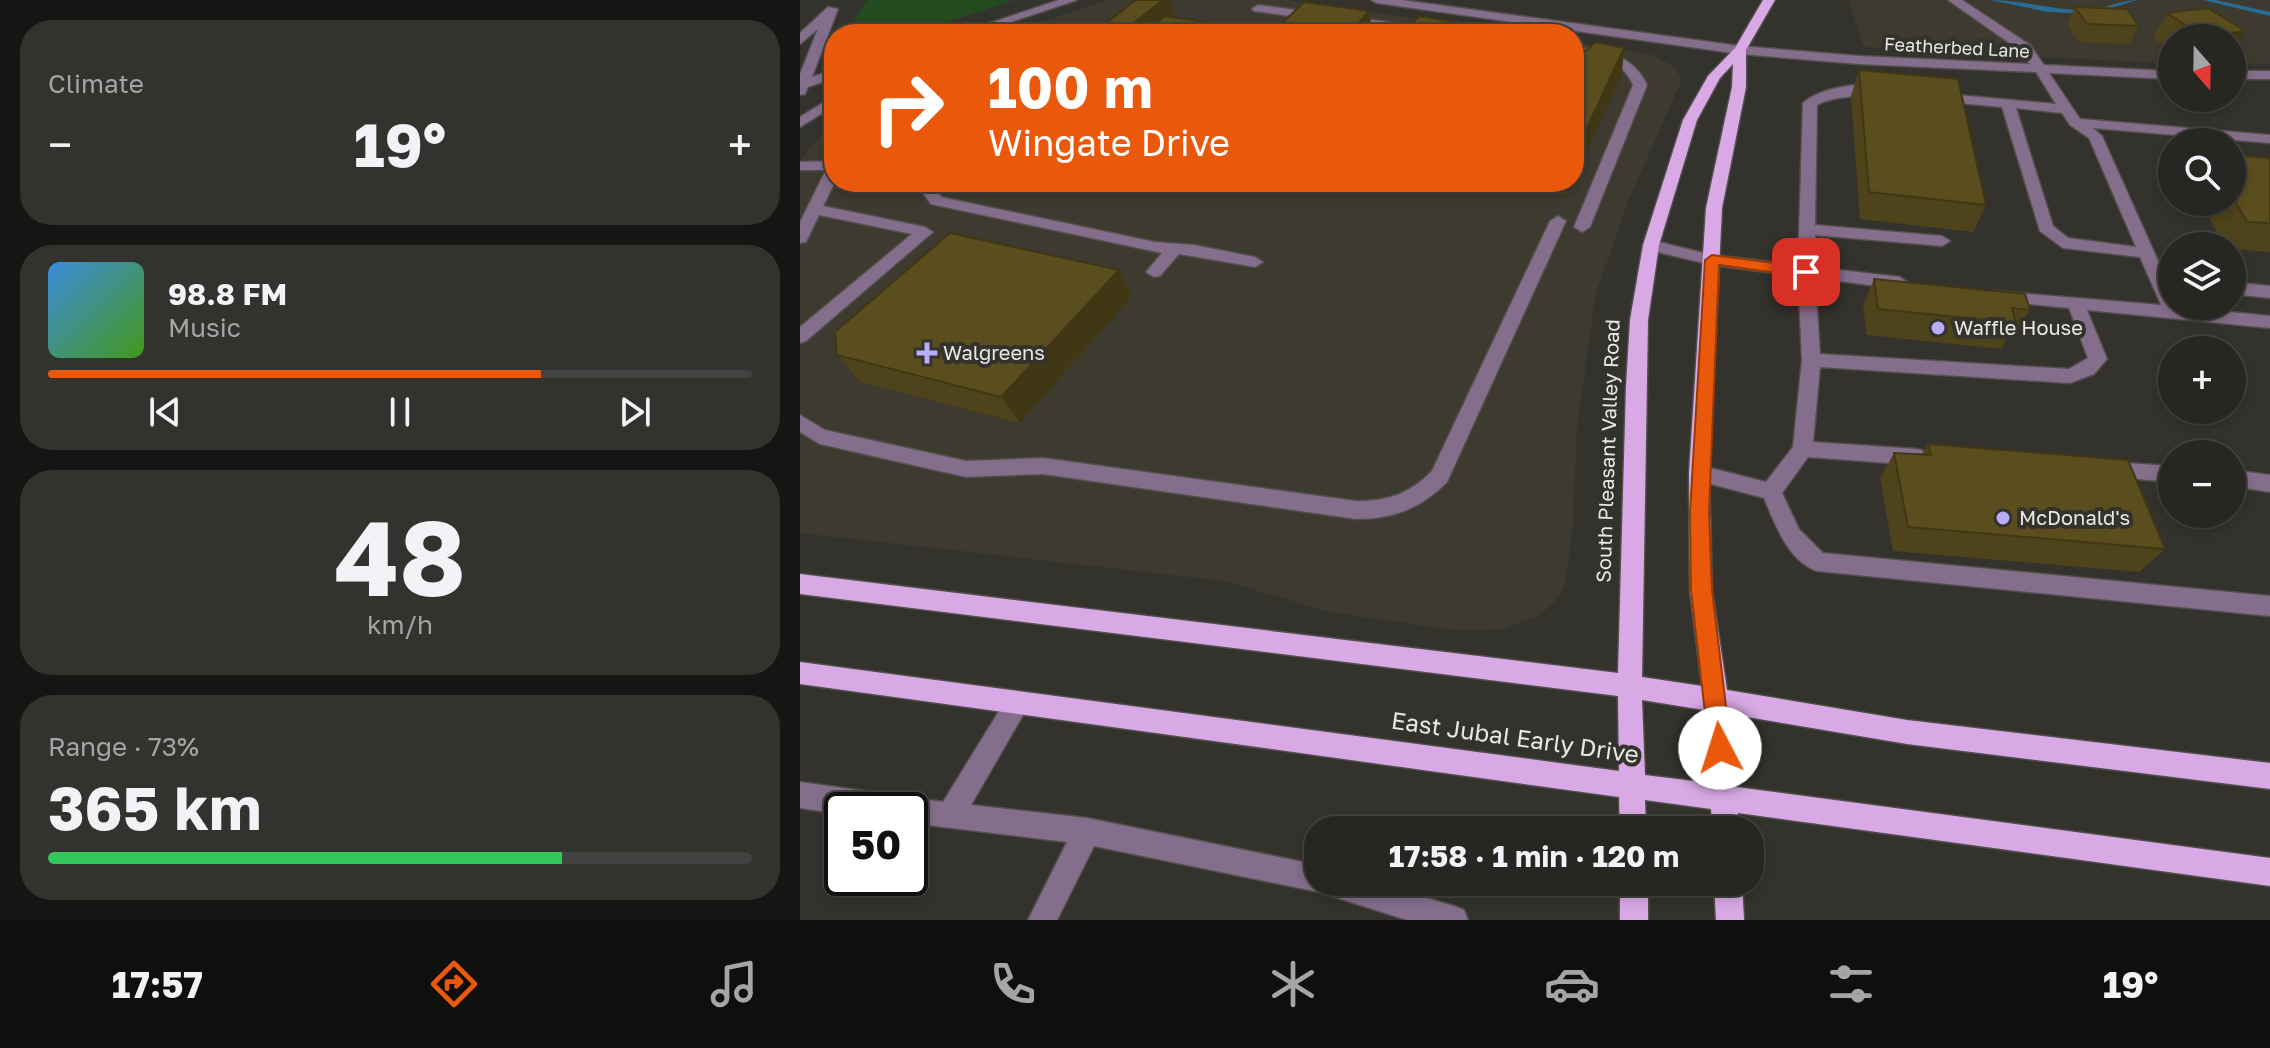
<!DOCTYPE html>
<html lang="en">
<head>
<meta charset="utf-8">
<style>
	body { margin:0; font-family:"Golos Text",sans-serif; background:#32322f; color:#f1f3f6; height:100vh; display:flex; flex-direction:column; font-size:30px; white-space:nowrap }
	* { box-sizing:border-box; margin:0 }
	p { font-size:26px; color:#a4a5a5 }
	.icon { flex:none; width:44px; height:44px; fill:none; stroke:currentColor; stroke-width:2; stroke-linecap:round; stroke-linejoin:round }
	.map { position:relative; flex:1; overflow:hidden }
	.drawer { display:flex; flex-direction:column; gap:20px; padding:20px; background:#151513; width:800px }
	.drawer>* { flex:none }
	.banner { position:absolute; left:24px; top:24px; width:760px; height:168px; border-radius:32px; box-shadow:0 4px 12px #0003,0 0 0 2px #424340; background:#ea580c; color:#fff; overflow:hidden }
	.needle { width:52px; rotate:160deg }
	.tools { position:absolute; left:1358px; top:24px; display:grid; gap:16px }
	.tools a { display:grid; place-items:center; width:88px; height:88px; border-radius:50%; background:#262622; box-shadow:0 4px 12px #0003,0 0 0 2px #424340; font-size:40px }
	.speed { position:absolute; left:24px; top:792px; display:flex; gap:16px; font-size:40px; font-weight:700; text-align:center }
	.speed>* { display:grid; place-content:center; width:104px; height:104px; border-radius:50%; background:#262622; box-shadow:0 4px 12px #0003,0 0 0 2px #424340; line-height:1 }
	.speed .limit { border:4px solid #111; border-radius:12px; background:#fff; color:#111 }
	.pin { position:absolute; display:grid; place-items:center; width:68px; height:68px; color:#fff; margin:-34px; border-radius:16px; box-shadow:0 4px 12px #0006 }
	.me { position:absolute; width:88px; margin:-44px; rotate:355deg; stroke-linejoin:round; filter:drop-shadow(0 0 6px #0008) }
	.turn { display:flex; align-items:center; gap:28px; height:168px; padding:0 32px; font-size:36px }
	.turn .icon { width:104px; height:104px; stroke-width:2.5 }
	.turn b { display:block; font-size:56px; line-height:68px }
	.big { font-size:60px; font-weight:700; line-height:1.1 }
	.drawer .card { flex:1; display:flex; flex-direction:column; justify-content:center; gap:12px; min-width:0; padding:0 28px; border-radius:32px; background:#32322f }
	.drawer .dial { align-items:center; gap:0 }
	.dial b { font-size:104px; line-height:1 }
	.song { display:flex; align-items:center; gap:24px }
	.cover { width:96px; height:96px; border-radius:12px; background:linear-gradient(135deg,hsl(210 70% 55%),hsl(100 70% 35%)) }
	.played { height:8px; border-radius:4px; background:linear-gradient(90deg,#ea580c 70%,#424340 70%) }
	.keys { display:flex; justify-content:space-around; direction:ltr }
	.heat { display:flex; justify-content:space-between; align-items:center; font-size:44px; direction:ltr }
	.charge { height:12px; border-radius:6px; background:linear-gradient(90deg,#34c759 73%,#424340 0) }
	.trip { position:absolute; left:504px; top:816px; width:460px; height:80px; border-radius:32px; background:#262622; box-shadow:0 4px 12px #0003,0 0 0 2px #424340; font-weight:700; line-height:80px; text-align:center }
	.menu { display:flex; height:128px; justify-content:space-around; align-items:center; background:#0f0f0e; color:#a4a5a5 }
	.menu .icon { width:56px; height:56px }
	.menu .active { color:#ea580c }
	.menu b { font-size:36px; color:#f1f3f6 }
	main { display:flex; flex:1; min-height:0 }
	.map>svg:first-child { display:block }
	.built { fill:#3d3a2f }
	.green { fill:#254b20 }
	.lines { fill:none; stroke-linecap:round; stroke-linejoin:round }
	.stream { fill:#286e94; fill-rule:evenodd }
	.minor-casing { stroke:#504f4b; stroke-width:3 }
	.major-casing { stroke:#504f4b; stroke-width:3 }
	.minor { fill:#856e8b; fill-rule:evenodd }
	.major { fill:#d8a9e5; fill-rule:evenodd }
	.wall { fill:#4e431a }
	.shaded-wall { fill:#403715 }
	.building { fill:#5b4e1e; stroke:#403715; stroke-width:2 }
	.route { fill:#ea580c; stroke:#983908; stroke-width:2 }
	.poi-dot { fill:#b8abf7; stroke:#33322d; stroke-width:3 }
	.labels { text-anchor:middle; stroke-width:8; stroke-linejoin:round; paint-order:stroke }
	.far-street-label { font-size:18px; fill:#e9e8e6; stroke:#33322d }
	.poi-label { font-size:20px; fill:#e9e8e6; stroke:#33322d; text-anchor:start }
	.street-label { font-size:20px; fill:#e9e8e6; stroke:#33322d }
	.near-street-label { font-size:24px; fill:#e9e8e6; stroke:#33322d }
</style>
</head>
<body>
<main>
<section class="drawer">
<div class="card"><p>Climate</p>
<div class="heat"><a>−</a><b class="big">19°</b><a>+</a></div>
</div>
<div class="card">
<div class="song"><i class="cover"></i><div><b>98.8 FM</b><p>Music</p></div></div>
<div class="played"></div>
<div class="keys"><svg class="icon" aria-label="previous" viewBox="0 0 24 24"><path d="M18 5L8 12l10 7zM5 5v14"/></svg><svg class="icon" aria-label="pause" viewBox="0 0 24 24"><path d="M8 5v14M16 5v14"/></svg><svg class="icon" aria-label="next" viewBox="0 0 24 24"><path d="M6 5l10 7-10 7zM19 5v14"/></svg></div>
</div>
<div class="card dial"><b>48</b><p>km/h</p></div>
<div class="card"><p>Range · 73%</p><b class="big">365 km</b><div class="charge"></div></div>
</section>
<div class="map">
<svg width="1470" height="920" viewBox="0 0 1470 920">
	<rect width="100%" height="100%" fill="#33322d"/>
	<g class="built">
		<path d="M308 0H489L728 34H204Z"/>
		<path d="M1048 0H1470V64L1432 65V38H1372V64L1064 47Z"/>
		<path d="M774 41 852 55 873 66 882 79 828 202 796 293 777 427 773 524 768 567 763 588 752 605 738 616 704 629 661 631 528 612 425 581 0 533V160L34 121V182H774Z"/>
	</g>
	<path class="green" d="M67 0H214C182 10 79 51 53 29L56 16Z"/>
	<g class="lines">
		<g class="stream">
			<path d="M1190 0C1223 0 1255 11 1289 10 1305 9 1320 0 1337 0L1292 14 1248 12Z"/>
			<path d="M1403 0H1416L1470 12V16Z"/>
		</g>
		<defs>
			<g id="minor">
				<path d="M259 0H277L175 34H157Z"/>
				<path d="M571 0H602L940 46 1059 56 1230 64 1221 51 1148 0H1162L1230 45 1244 65 1372 71V79L1249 73 1280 119 1470 135V143L1293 128 1302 136 1372 292V306L1470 316V328L1287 310 1307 359 1294 374 1270 383 1020 367 1013 442 1117 449 1124 451 1127 457 1124 463 1117 465 1008 457 982 493 999 529 1023 553 1470 596V616L1017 571C988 561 975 524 964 498L892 479 889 473 892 467 899 465 966 482 993 447 1002 360 998 276 912 265 845 249 843 245 851 240 912 255 998 265 1003 103C1020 88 1067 78 1087 91 1076 98 1039 93 1017 105L1015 225 1142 236 1150 241 1142 246 1015 235 1014 267 1100 277 1108 283 1100 289 1015 278 1020 354 1269 369 1288 358 1269 308 1199 301 1191 295 1193 291 1361 305 1340 257 1263 248 1240 231 1202 107 1136 101 1129 97 1136 93 1256 104 1236 72 1059 64 940 54 577 3ZM1216 108 1262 113 1270 125 1289 138 1336 247 1268 238 1253 226Z"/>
				<path d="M458 5 649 30 655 34H621L454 11 452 9Z"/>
				<path d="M28 7 38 9 12 77 34 70V78L8 87 5 94 0 95V74L18 29 0 44V33Z"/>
				<path d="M774 46C804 51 834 55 847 85L790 227 782 232 774 227 833 85C823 60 798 58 774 54Z"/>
				<rect x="1432" y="71" width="38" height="8"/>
				<path d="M34 96V106L0 127V117Z"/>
				<path d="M34 161 35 182 23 206 125 227 133 232 6 341 0 343V327L112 234 19 215 6 242 0 243V222L26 170H0V162Z"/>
				<path d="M115 182H130L141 197 355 242 394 245 455 257 463 262 455 267 379 254 360 276 354 277 346 272 362 253 131 204Z"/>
				<path d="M758 216 766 221 647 482C621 508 594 519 556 519L243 474 166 477 20 444 0 432V415L25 430 166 461 243 458 556 501C589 501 609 494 632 471L750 221Z"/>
				<path d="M1432 282 1470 286V298L1432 294Z"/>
				<path d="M1309 462 1372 466V482L1302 476 1299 470 1302 464Z"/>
				<path d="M1432 470 1470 475V492L1432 486Z"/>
				<path d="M218 691 227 695 230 703 171 805 287 818 518 865V882H574L654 906 664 910 668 920H607L519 892 294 846 257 920H228L267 842 110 823V810H42V814L0 808V782L143 802 209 695Z"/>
			</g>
			<g id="major">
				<path d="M963 0H975L946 50V87L922 208 909 473 912 590 927 690 1107 720 1470 763V789L1107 744 929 714 936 787 1470 858V886L938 813 939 830H913L911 809 845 800 846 830H820L819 797 0 684V662L819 771 818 696 0 594V574L818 673 826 386 830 320 843 245 883 120 908 76 935 48ZM933 64 932 87 906 208 889 473 890 590 902 686 842 677 848 320 859 245 897 120 920 78ZM842 700 904 710 909 783 845 775Z"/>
				<rect x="820" y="882" width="28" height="38"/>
				<path d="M914 882H942L944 920H916Z"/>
			</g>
		</defs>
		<use href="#minor" class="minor-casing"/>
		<use href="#major" class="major-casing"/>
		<use href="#minor" class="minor"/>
		<use href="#major" class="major"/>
	</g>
	<g class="wall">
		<path d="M1275 7 1339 26 1329 44 1278 42 1267 24Z"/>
		<path d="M1367 13 1445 31 1432 51V38H1372V51L1353 38Z"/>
		<path d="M1059 70 1186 205 1173 232 1060 219 1051 96Z"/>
		<path d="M1432 155 1470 158V252L1432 249V246H1425L1406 213 1395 212 1389 202H1432Z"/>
		<path d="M694 182H773L767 195Z"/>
		<path d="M319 270 332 296 220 423 60 382 37 355Z"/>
		<path d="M1074 279 1230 310 1213 336H1208L1201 349 1067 335 1063 306Z"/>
		<path d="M1128 444 1365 549 1339 572 1093 551 1080 478 1094 453 1122 454Z"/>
	</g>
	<g class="shaded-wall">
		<path d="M363 0H370L381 34H320Z"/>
		<path d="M569 11 573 34H549Z"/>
		<path d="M661 23 662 34H653Z"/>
		<path d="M1445 31 1432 51V38H1402L1403 37Z"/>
		<path d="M824 48 822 74 774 180V156Z"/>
		<path d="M768 182H773L767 195Z"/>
		<path d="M319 270 332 296 220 423 201 397Z"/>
	</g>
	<g class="building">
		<path d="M336 0H363L320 34H292Z"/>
		<path d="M504 2 569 11 549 34H343L365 16 473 32Z"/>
		<path d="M1275 7 1327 9 1339 26 1287 24Z"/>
		<path d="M1408 8 1445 31 1403 37 1367 13Z"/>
		<path d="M619 16 661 23 653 34H604Z"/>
		<path d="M795 42 824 48 774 156V55L780 56Z"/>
		<path d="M1059 70 1158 79 1186 205 1069 192Z"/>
		<path d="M1432 155 1470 158V223L1447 222 1432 196Z"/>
		<path d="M150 233 319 270 201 397 37 355 35 332Z"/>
		<path d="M1074 279 1225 294 1230 310 1212 308 1216 323 1078 309Z"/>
		<path d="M1128 444 1328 460 1365 549 1108 527 1094 453 1131 455Z"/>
	</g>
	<path class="route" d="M912 255 1006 267 1013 272 1006 277 919 265 909 512 912 590 931 748 928 756 920 760 912 756 909 748 891 590 890 512 905 260Z"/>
	<g class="poi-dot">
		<circle cx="1138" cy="328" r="8"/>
		<path d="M123 341h8v8h8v8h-8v8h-8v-8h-8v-8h8z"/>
		<circle cx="1203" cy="518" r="8"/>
	</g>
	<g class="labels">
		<g class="far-street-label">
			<text transform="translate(1157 48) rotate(3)" y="6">Featherbed Lane</text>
		</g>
		<g class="poi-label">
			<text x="1154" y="335">Waffle House</text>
			<text x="143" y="360">Walgreens</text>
			<text x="1219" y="525">McDonald's</text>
		</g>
		<g class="street-label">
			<text transform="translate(808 451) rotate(-88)" y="7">South Pleasant Valley Road</text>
		</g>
		<g class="near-street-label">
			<text transform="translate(715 738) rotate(8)" y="8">East Jubal Early Drive</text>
		</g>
	</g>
</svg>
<div class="tools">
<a><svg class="needle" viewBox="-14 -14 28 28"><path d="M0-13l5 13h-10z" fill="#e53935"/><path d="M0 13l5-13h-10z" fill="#a4a5a5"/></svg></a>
<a><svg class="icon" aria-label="search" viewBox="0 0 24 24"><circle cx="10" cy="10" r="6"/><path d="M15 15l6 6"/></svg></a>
<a><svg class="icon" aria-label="layers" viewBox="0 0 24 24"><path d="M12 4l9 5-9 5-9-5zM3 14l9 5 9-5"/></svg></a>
<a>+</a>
<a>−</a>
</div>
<div class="speed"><div class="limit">50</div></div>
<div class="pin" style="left:1006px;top:272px;background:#d93025"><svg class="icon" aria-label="arrive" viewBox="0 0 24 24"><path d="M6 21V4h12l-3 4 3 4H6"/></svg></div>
<svg class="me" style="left:920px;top:748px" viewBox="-20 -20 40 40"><circle r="19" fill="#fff"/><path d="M0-13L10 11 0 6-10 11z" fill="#ea580c"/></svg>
<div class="trip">17:58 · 1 min · 120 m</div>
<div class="banner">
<div class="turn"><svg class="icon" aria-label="right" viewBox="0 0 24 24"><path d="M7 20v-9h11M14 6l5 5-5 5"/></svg><div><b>100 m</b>Wingate Drive</div></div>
</div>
</div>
</main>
<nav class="menu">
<b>17:57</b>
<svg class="icon active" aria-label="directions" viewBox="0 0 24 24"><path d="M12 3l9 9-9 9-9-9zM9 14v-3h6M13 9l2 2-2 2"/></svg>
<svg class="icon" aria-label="music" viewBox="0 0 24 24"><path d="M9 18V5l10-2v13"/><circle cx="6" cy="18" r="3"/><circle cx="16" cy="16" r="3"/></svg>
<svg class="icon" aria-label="phone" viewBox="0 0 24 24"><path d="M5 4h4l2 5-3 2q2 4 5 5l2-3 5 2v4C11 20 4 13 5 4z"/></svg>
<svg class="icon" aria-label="climate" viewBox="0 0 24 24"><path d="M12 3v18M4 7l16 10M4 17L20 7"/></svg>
<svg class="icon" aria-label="car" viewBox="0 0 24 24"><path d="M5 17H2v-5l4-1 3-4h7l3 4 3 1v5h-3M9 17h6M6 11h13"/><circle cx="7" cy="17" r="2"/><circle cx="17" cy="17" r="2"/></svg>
<svg class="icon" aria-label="filters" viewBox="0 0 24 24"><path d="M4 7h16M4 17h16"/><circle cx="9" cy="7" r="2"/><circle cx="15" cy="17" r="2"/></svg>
<b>19°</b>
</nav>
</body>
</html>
